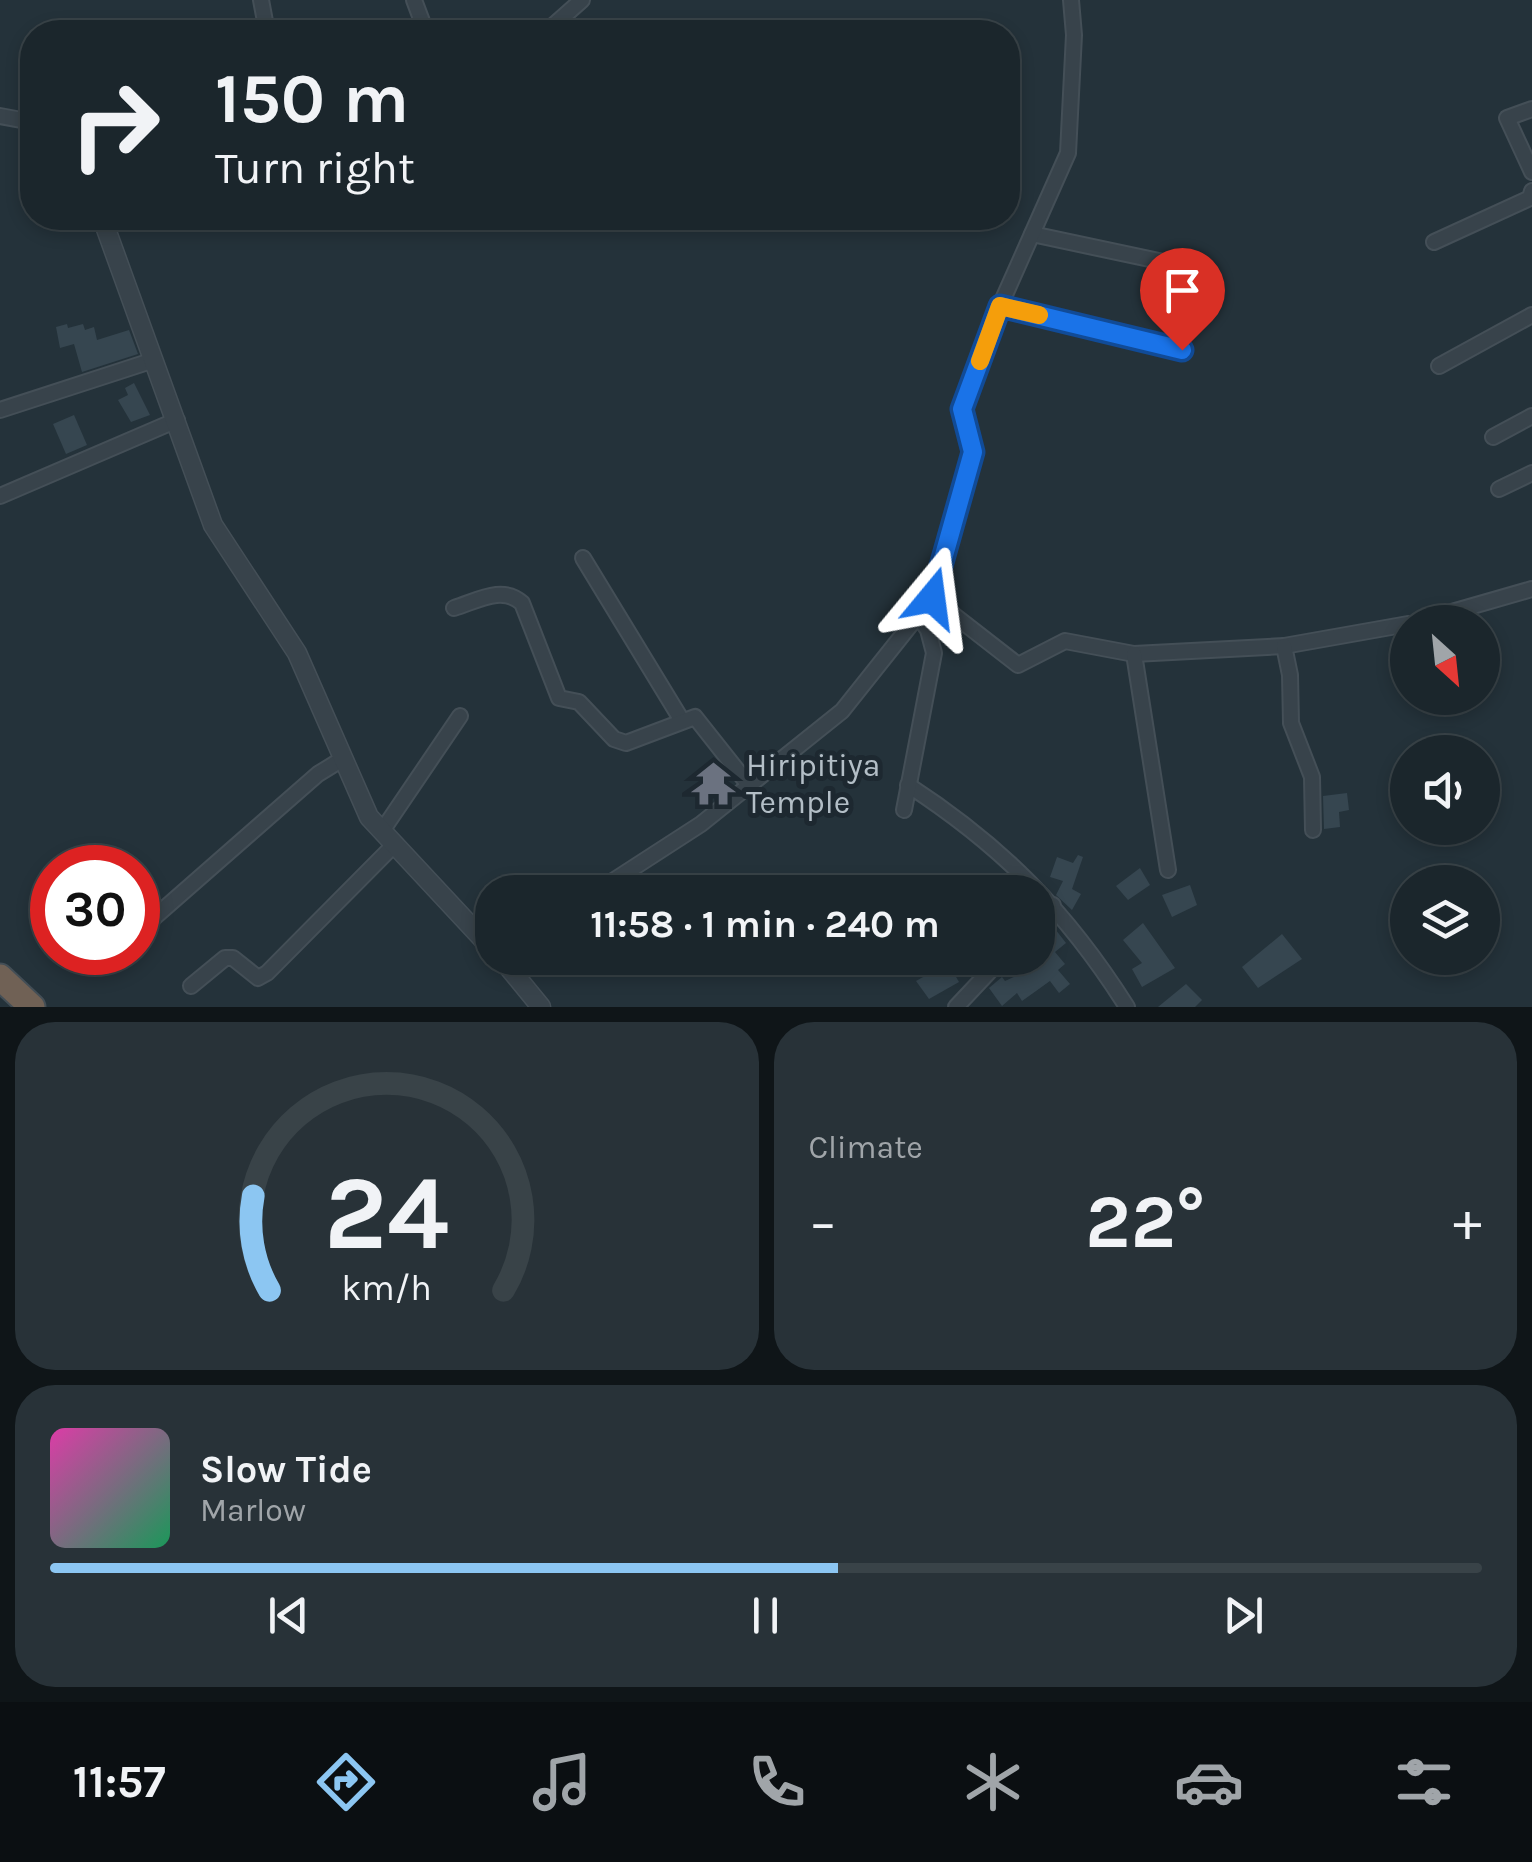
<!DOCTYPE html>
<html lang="en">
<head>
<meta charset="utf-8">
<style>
	body { margin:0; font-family:Karla,sans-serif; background:#283238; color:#f1f3f6; height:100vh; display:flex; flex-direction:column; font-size:38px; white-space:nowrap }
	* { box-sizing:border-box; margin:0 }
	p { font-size:32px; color:#a0a5a9 }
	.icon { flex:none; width:55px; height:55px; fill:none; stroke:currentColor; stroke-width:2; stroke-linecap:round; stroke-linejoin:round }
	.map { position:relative; height:1007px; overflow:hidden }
	.sheet { display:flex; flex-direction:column; gap:15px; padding:15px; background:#0f1518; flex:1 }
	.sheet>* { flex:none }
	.guide { position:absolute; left:20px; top:20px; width:1000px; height:210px; border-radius:40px; box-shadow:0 5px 15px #0003,0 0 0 2px #394348; background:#1b262c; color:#f1f3f6; overflow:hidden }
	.needle { width:65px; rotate:153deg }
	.controls { position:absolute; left:1390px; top:605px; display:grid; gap:20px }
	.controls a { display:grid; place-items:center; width:110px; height:110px; border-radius:50%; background:#1b262c; box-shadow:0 5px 15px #0003,0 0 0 2px #394348; font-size:50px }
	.speed { position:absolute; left:30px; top:845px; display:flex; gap:20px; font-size:50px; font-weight:700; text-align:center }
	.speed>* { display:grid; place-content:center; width:130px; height:130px; border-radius:50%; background:#1b262c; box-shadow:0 5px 15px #0003,0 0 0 2px #394348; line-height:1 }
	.speed .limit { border:15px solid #d22; background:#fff; color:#111 }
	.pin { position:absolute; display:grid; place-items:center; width:85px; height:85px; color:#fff; margin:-102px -42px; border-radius:50% 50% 50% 0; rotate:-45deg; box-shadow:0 0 10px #0007 }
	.pin .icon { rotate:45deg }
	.me { position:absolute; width:110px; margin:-55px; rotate:16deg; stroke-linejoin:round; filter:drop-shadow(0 0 8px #0008) }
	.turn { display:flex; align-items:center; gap:35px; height:210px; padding:0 30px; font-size:45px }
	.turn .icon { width:130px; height:130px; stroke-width:2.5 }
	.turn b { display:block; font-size:70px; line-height:85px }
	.big { font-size:75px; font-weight:700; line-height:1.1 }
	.sheet .card { flex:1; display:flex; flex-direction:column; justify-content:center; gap:15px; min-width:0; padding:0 35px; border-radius:40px; background:#283238 }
	.sheet .dial { align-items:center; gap:0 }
	.dial svg { height:260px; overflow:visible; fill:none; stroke:#394348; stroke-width:7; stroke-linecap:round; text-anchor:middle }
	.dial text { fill:#f1f3f6; stroke:none }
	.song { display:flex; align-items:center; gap:30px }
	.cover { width:120px; height:120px; border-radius:15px; background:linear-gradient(135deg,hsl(320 70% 55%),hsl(150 70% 35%)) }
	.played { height:10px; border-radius:5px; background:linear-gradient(90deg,#8cc6f2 55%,#394348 55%) }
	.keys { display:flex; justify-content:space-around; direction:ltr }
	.heat { display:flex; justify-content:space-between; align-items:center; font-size:55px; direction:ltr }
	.sheet .tiles { flex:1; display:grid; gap:15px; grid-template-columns:1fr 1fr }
	.card:last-child { grid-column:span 2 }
	.trip { position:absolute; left:475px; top:875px; width:580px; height:100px; border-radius:40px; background:#1b262c; box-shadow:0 5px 15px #0003,0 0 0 2px #394348; font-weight:700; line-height:100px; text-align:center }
	.tabs { display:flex; height:160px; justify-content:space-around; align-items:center; background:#0b0f12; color:#a0a5a9 }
	.tabs .icon { width:70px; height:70px }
	.tabs .active { color:#8cc6f2 }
	.tabs b { font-size:45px; color:#f1f3f6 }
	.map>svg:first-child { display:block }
	.building { fill:#364650 }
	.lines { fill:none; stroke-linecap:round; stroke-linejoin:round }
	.minor-casing { stroke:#444f57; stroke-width:18 }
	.tertiary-casing { stroke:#444f57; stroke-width:21 }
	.motorway-casing { stroke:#434e56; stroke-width:29 }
	.minor { stroke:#38434b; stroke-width:14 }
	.tertiary { stroke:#38434b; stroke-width:18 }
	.motorway { stroke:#706155; stroke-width:25 }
	.route-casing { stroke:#114b97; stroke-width:25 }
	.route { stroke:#1a73e8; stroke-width:18 }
	.slow { stroke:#f59e0b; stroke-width:18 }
	.labels { text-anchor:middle; stroke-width:10; stroke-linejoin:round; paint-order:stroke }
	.poi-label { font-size:32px; fill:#b3bec6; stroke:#1d2830; text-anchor:start }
</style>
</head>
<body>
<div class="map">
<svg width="1532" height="1007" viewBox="0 0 1532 1007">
	<rect width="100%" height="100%" fill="#24323a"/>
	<g class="building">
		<path d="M67 324 68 328 83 324 85 330 94 327 97 340 129 330 138 354 82 372 74 344 60 348 56 327Z"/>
		<path d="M134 383 150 415 131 422 118 400 128 395 125 388Z"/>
		<path d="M74 415 87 445 66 454 53 424Z"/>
		<path d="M1347 793 1349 810 1339 812 1340 827 1324 829 1323 796Z"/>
		<path d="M1078 855 1083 857 1072 889 1081 894 1072 910 1056 895 1063 881 1050 877 1057 857 1073 863Z"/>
		<path d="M1140 868 1150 885 1128 900 1116 886Z"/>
		<path d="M1190 885 1197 905 1172 917 1162 895Z"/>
		<path d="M1143 923 1175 968 1142 987 1132 969 1142 963 1123 940Z"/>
		<path d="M1052 925 1066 943 1055 952 1065 964 1058 970 1070 984 1059 993 1050 981 1022 1001 1017 993 1002 1006 989 988 1002 977 1005 981 1038 966 1031 958H1038V936Z"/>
		<path d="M1282 934 1302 959 1258 988 1242 967Z"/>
		<path d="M948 963 959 982 929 999 916 981Z"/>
		<path d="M1186 984 1202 1000 1195 1007H1158Z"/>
	</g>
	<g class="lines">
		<defs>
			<g id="minor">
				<path d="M261 0 267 32"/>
				<path d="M414 0 426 32"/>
				<path d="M546 32 582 0"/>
				<path d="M1532 109 1507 118 1532 172"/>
				<path d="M0 116 32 122"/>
				<path d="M1032 234 1173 264"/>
				<path d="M1434 242 1530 198 1532 191"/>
				<path d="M1000 306 1182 350"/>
				<path d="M1439 366 1532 315"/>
				<path d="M0 410 154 360"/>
				<path d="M1493 437 1532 416"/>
				<path d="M1499 489 1532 473"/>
				<path d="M0 496 177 420"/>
				<path d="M583 558 681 719"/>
				<path d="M932 598 1018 665 1065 641 1134 654 1284 646 1408 624"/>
				<path d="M454 608C477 601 502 585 522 603L559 698 579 702 614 739 626 743 695 717 748 784"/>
				<path d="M1417 622 1532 589"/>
				<path d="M1284 646 1290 675 1291 723 1312 777 1313 830"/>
				<path d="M1134 654 1168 870"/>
				<path d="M908 785C1002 846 1067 912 1127 1007"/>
				<path d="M904 810 934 653 928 630 918 616"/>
				<path d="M382 831 460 716"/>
				<path d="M596 892 701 824 842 711 932 598 973 451 962 409 1000 306 1068 153 1074 35 1071 0"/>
				<path d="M1038 921 1053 905"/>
				<path d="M141 929 318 774 344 758"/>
				<path d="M191 986 225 958H233L258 978 267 973 395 844"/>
				<path d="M956 1007 1002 958"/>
			</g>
			<g id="tertiary">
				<path d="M102 218 213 525 297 653 369 817 492 949"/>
				<path d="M501 958 541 1007"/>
			</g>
			<path id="motorway" d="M0 977 32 1007"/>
		</defs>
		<use href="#minor" class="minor-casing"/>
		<use href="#tertiary" class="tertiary-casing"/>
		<use href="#motorway" class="motorway-casing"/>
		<use href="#minor" class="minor"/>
		<use href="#tertiary" class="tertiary"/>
		<use href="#motorway" class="motorway"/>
	</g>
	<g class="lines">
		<defs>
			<path id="route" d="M932 598 973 452 962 409 1000 306 1182 350"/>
		</defs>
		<use href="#route" class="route-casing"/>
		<use href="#route" class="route"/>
		<path class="slow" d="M980 361 1000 306 1039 315"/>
	</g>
	<defs>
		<symbol id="temple-bare" viewBox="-9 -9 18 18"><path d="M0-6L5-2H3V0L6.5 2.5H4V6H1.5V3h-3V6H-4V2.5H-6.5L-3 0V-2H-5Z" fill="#6b7280" stroke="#1d2830" stroke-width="2.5" paint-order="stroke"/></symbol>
	</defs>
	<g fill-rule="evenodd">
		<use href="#temple-bare" x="682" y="752" width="63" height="63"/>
	</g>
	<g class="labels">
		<g class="poi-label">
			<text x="746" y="776">Hiripitiya<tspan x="746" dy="37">Temple</tspan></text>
		</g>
	</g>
</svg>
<div class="controls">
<a><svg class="needle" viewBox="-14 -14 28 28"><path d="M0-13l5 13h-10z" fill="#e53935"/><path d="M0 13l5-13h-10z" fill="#a0a5a9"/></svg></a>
<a><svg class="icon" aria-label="sound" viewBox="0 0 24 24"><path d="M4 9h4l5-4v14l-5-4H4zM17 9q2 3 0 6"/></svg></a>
<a><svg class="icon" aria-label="layers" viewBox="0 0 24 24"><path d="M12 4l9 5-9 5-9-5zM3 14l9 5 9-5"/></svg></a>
</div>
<div class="speed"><div class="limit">30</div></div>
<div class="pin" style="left:1182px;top:350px;background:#d93025"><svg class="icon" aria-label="arrive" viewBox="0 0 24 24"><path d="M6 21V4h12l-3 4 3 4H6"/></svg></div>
<svg class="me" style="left:932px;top:598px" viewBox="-20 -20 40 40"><path d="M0-17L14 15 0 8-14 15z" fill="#1a73e8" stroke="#fff" stroke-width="4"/></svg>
<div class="trip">11:58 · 1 min · 240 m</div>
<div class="guide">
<div class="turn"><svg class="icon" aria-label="right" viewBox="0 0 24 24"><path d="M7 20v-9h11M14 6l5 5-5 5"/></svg><div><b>150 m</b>Turn right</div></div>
</div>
</div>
<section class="sheet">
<div class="tiles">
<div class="card dial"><svg viewBox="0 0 100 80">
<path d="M14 69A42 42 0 1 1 86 69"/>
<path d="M14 69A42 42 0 0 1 9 40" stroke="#8cc6f2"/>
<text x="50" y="56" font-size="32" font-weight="700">24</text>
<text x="50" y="72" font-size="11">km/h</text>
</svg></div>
<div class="card"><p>Climate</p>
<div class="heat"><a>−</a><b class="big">22°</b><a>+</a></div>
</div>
<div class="card">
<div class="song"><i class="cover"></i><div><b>Slow Tide</b><p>Marlow</p></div></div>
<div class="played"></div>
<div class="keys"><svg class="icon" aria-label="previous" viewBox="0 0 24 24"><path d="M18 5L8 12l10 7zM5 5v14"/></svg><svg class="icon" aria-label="pause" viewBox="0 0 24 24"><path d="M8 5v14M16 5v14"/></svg><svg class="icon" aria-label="next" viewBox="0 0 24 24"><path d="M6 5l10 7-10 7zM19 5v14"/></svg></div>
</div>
</div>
</section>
<nav class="tabs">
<b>11:57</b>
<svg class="icon active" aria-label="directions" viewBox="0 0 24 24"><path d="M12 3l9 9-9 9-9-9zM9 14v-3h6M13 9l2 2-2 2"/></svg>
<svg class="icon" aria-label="music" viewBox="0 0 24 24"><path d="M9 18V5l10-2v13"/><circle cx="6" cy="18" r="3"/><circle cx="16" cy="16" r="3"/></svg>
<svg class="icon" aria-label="phone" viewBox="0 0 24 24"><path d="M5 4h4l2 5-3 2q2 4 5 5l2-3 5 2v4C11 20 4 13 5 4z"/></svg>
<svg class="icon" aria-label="climate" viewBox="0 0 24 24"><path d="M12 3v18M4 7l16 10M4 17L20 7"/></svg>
<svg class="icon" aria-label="car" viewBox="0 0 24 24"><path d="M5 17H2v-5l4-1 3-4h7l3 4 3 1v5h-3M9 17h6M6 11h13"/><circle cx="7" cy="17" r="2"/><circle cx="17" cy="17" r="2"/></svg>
<svg class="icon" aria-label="filters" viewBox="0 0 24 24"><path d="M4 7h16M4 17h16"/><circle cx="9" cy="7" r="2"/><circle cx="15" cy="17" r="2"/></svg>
</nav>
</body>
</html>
